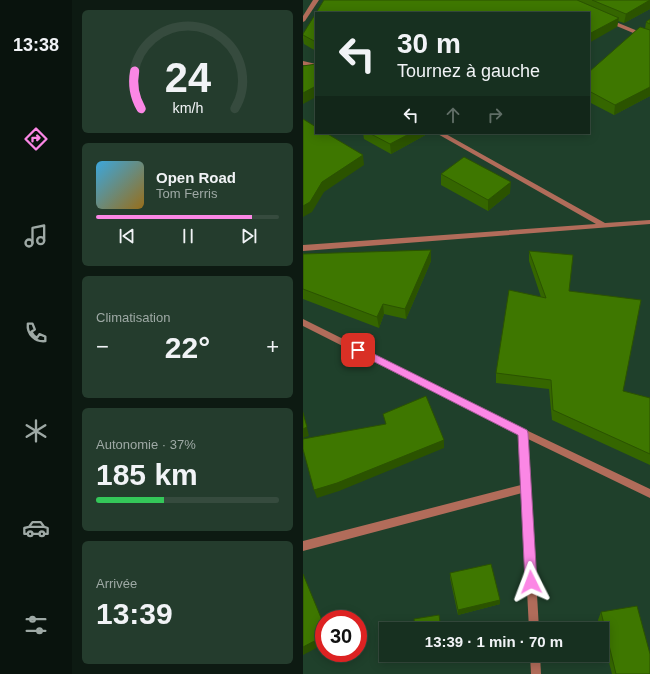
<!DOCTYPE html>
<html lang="fr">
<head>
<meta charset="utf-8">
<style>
	body { margin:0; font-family:Helvetica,sans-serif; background:#243c2d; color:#f1f3f6; height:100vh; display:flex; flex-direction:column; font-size:15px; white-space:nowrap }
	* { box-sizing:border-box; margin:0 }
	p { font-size:13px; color:#9ea9a5 }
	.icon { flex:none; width:22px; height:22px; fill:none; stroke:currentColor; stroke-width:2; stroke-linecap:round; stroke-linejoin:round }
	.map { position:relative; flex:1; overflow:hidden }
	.panel { display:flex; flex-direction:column; gap:10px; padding:10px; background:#0d1a12; width:231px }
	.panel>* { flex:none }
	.guide { position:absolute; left:12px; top:12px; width:275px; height:122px; border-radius:0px; box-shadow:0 2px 10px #0003,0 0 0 1px #364b3e; background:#173020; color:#f1f3f6; overflow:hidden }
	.speed { position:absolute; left:12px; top:610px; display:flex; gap:8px; font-size:20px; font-weight:700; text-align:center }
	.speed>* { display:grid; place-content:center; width:52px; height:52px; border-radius:50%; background:#173020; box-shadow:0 2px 10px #0003,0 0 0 1px #364b3e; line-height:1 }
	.speed .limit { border:6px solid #d22; background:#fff; color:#111 }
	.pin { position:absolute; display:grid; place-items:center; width:34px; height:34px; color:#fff; margin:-17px; border-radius:8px; box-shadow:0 2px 6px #0006 }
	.me { position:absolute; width:44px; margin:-22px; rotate:357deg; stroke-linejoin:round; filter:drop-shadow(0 0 3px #0008) }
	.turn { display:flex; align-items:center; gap:14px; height:84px; padding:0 16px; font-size:18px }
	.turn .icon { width:52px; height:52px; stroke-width:2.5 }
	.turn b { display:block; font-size:28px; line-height:34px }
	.lanes { display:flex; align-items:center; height:38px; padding:0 16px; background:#0003; justify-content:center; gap:20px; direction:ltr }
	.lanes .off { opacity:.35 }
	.big { font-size:30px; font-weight:700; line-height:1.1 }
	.panel .tile { flex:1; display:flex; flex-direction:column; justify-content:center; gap:6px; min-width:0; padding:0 14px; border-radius:6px; background:#243c2d }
	.panel .dial { align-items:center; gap:0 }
	.dial svg { height:104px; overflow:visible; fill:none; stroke:#364b3e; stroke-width:7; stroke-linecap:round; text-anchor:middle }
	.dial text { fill:#f1f3f6; stroke:none }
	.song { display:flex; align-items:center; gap:12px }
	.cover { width:48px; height:48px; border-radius:6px; background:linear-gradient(135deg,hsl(200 70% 55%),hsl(40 70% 35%)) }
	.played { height:4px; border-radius:2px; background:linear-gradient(90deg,#fb87e5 85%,#364b3e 85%) }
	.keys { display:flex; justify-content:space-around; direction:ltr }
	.heat { display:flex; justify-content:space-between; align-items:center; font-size:22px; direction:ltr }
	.charge { height:6px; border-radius:3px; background:linear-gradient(90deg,#34c759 37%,#364b3e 0) }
	.trip { position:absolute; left:76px; top:622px; width:230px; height:40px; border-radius:0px; background:#173020; box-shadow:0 2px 10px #0003,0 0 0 1px #364b3e; font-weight:700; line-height:40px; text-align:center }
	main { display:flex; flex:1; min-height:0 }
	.dock { display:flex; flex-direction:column; width:72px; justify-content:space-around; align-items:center; background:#09130d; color:#9ea9a5 }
	.dock .icon { width:28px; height:28px }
	.dock .on { color:#fb87e5 }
	.dock b { font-size:18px; color:#f1f3f6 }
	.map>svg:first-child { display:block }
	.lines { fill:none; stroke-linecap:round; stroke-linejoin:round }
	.minor { fill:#b16c5a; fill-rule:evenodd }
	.wall { fill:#356600 }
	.shaded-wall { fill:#2b5300 }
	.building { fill:#3e7700; stroke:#2b5300 }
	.route { fill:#fb87e5; stroke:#a35895 }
</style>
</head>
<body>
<main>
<nav class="dock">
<b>13:38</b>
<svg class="icon on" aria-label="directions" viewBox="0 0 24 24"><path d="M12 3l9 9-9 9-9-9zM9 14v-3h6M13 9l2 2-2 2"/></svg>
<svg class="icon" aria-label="music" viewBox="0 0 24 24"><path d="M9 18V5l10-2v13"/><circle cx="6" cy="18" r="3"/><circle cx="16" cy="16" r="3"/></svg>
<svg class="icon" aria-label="phone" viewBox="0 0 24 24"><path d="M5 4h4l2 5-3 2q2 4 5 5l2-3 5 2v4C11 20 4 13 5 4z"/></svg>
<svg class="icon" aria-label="climate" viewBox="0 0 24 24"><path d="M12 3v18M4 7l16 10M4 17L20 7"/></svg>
<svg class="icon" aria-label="car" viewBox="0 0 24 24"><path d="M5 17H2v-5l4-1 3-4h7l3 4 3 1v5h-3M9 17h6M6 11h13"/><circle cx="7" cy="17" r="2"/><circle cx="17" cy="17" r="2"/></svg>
<svg class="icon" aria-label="filters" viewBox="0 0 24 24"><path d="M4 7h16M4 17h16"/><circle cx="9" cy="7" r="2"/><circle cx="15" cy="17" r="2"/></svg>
</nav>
<section class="panel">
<div class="tile dial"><svg viewBox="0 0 100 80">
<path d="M14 69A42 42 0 1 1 86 69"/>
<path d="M14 69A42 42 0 0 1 9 40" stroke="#fb87e5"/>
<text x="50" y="56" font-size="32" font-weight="700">24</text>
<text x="50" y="72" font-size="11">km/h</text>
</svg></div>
<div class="tile">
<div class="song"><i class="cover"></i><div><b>Open Road</b><p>Tom Ferris</p></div></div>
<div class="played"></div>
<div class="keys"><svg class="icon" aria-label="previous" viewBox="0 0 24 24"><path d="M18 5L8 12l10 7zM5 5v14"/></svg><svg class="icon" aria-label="pause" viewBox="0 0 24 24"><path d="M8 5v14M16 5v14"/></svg><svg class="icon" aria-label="next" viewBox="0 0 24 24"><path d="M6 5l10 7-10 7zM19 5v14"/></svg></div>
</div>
<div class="tile"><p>Climatisation</p>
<div class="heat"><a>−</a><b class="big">22°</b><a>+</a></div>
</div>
<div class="tile"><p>Autonomie · 37%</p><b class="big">185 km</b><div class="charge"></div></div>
<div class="tile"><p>Arrivée</p><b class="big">13:39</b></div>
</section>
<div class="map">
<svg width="347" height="674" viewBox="0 0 347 674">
	<rect width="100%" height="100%" fill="#1f402b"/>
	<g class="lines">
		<g class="minor">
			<path d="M10 0H16L2 21 0 22V16Z"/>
			<path d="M304 20H308L347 36V40L304 22Z"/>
			<path d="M0 61 13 64V68L0 65Z"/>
			<path d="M133 133H141L302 223 347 220V224L0 251V245L293 224Z"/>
			<path d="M0 319 223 430 347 489V498L225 439 236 629H226L219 493 0 551V541L218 485 216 435 0 326Z"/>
			<path d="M227 655H237L238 674H228Z"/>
		</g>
	</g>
	<g class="wall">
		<path d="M21 0H347V9L321 23 315 21 314 27Z"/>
		<path d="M13 13V51L1 44 0 38V34Z"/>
		<path d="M347 19V96L311 115 286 102V72L342 29 343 22Z"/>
		<path d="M60 133H126L88 154 61 139Z"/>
		<path d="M138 174 207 193 185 211 138 185Z"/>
		<path d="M226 251 266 291 320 391 347 398V465L249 420 246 389 193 383V373L238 297 226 261Z"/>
		<path d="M0 254 128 261 103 319 81 314 76 328 0 299Z"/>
		<path d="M147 573 197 604 155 615 147 578Z"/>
		<path d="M298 612 347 674H309L299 636V629H297L295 620Z"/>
	</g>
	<g class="shaded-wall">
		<path d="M347 0V9L321 23 323 14Z"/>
		<path d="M316 18 314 27 286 43V34Z"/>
		<path d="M13 86V97L0 104V93Z"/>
		<path d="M347 87V96L311 115 312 105Z"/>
		<path d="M108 133H126L88 154 87 144Z"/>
		<path d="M60 155 61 165 21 192 9 212 0 217V206L19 182Z"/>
		<path d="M208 182 207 193 185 211V200Z"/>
		<path d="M128 250V261L103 319 102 309Z"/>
		<path d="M80 304 81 314 76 328 74 317Z"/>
		<path d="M0 411 6 436 0 438Z"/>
		<path d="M141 440V448L36 491 14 498 11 490Z"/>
		<path d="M197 600V604L155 615V610Z"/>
		<path d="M21 636V644L0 655V647Z"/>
	</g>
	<g class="building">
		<path d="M21 0H274L316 18 286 34V13H13Z"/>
		<path d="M289 0H347L323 14Z"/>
		<path d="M13 13V42L0 35V34Z"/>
		<path d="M347 19V24L343 22Z"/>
		<path d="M337 27 347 30V87L312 105 286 91V72Z"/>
		<path d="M13 64V86L0 93V66Z"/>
		<path d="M0 119 13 127V133H23L60 155 19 182 7 202 0 206Z"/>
		<path d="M66 133H108L87 144Z"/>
		<path d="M161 157 208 182 185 200 138 174Z"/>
		<path d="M128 250 102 309 80 304 74 317 0 289V254Z"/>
		<path d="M226 251 270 255 266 291 338 300 320 391 347 398V454L250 410 248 380 193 373 206 290 243 298Z"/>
		<path d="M123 396 141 440 34 483 11 490 0 449V439L83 424 80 414Z"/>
		<path d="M0 413 4 427 0 429Z"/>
		<path d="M188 564 197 600 155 610 147 573Z"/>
		<path d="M0 574 21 625V636L0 647Z"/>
		<path d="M334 606 347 654V674H313L298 612Z"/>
		<path d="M136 615 138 629H112L111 619Z"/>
	</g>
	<path class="route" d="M55 346 224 430 225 433 234 582 232 586 228 587 224 586 222 582 215 435 52 352 50 350Z"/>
</svg>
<div class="speed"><div class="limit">30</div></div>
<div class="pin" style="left:55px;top:350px;background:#d93025"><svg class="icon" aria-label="arrive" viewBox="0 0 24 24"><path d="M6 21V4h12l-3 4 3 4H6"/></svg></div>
<svg class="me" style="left:228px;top:582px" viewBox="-20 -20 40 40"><path d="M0-17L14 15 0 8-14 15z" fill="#fb87e5" stroke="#fff" stroke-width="4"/></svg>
<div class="trip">13:39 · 1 min · 70 m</div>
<div class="guide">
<div class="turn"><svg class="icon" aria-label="left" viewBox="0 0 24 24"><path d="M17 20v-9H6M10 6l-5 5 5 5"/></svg><div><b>30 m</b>Tournez à gauche</div></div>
<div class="lanes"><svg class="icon" aria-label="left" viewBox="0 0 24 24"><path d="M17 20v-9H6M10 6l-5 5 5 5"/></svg><svg class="icon off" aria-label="ahead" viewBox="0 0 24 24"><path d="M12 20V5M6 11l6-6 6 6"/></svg><svg class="icon off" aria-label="right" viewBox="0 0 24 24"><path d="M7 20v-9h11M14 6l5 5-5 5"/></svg></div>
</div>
</div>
</main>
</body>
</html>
